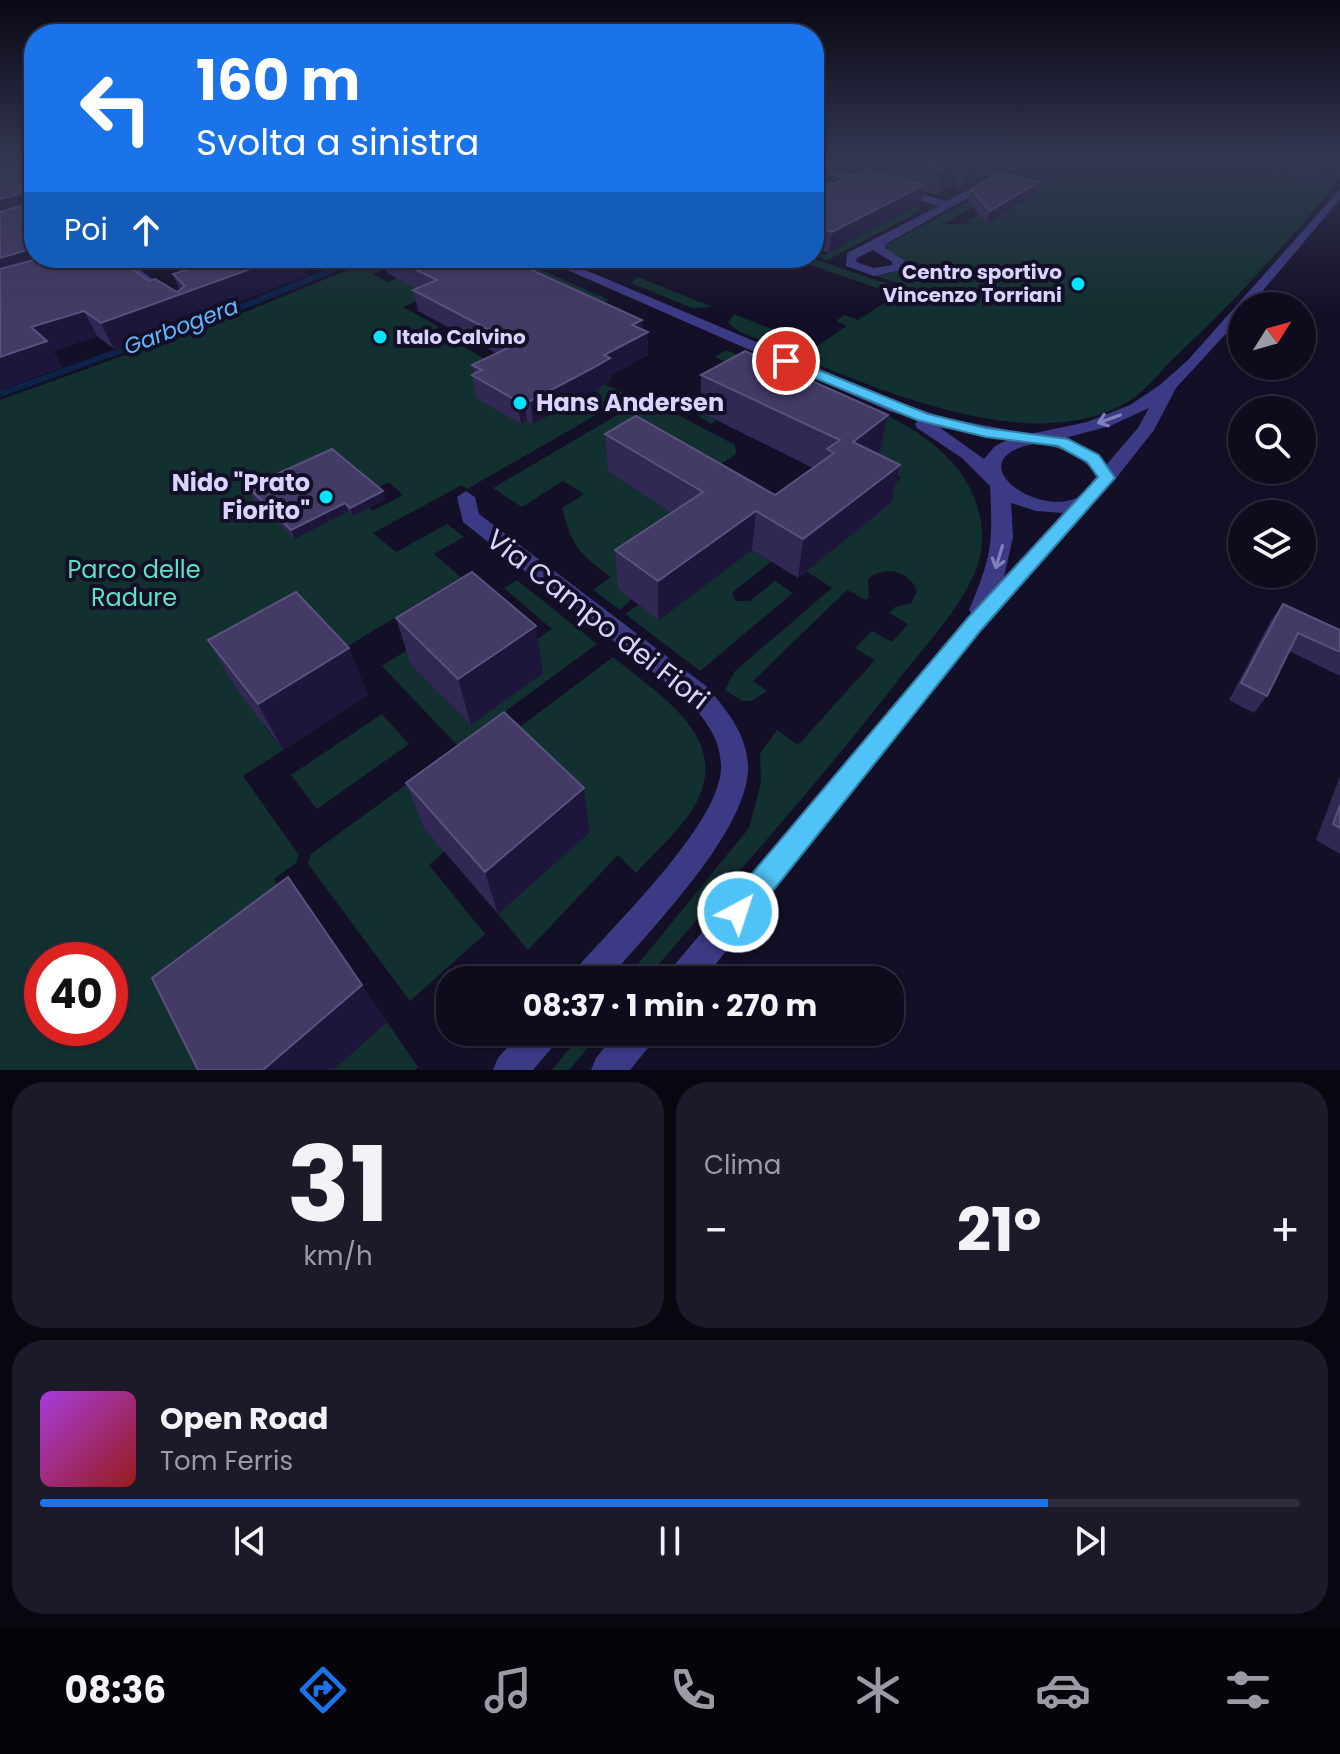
<!DOCTYPE html>
<html lang="it">
<head>
<meta charset="utf-8">
<style>
	body { margin:0; font-family:Poppins,sans-serif; background:#1c1929; color:#f1f3f6; height:100vh; display:flex; flex-direction:column; font-size:30px; white-space:nowrap }
	* { box-sizing:border-box; margin:0 }
	p { font-size:26px; color:#9b9ba3 }
	.icon { flex:none; width:44px; height:44px; fill:none; stroke:currentColor; stroke-width:2; stroke-linecap:round; stroke-linejoin:round }
	.map { position:relative; height:1070px; overflow:hidden }
	.side { display:flex; flex-direction:column; gap:12px; padding:12px; background:#08060f; flex:1 }
	.side>* { flex:none }
	.top-card { position:absolute; left:24px; top:24px; width:800px; height:244px; border-radius:32px; box-shadow:0 2px 6px #0004,0 0 0 2px #2e2b3b; background:#1a73e8; color:#fff; overflow:hidden }
	.needle { width:52px; rotate:53deg }
	.tools { position:absolute; left:1228px; top:292px; display:grid; gap:16px }
	.tools a { display:grid; place-items:center; width:88px; height:88px; border-radius:50%; background:#0e0b1c; box-shadow:0 2px 6px #0004,0 0 0 2px #2e2b3b; font-size:40px }
	.speed { position:absolute; left:24px; top:942px; display:flex; gap:16px; font-size:40px; font-weight:700; text-align:center }
	.speed>* { display:grid; place-content:center; width:104px; height:104px; border-radius:50%; background:#0e0b1c; box-shadow:0 2px 6px #0004,0 0 0 2px #2e2b3b; line-height:1 }
	.speed .limit { border:12px solid #d22; background:#fff; color:#111 }
	.pin { position:absolute; display:grid; place-items:center; width:68px; height:68px; color:#fff; margin:-34px; border:4px solid #fff; border-radius:50%; box-shadow:0 2px 8px #0007 }
	.me { position:absolute; width:88px; margin:-44px; rotate:40deg; stroke-linejoin:round; filter:drop-shadow(0 0 6px #0008) }
	.turn { display:flex; align-items:center; gap:28px; height:168px; padding:0 40px; font-size:36px }
	.turn .icon { width:104px; height:104px; stroke-width:2.5 }
	.turn b { display:block; font-size:56px; line-height:68px }
	.then { display:flex; align-items:center; height:76px; padding:0 40px; background:#0003; gap:16px; font-size:30px }
	.big { font-size:60px; font-weight:700; line-height:1.1 }
	.side .tile { flex:1; display:flex; flex-direction:column; justify-content:center; gap:12px; min-width:0; padding:0 28px; border-radius:32px; background:#1c1929 }
	.side .dial { align-items:center; gap:0 }
	.dial b { font-size:104px; line-height:1 }
	.song { display:flex; align-items:center; gap:24px }
	.cover { width:96px; height:96px; border-radius:12px; background:linear-gradient(135deg,hsl(280 70% 55%),hsl(0 70% 35%)) }
	.played { height:8px; border-radius:4px; background:linear-gradient(90deg,#1a73e8 80%,#2e2b3b 80%) }
	.keys { display:flex; justify-content:space-around; direction:ltr }
	.heat { display:flex; justify-content:space-between; align-items:center; font-size:44px; direction:ltr }
	.side .tiles { flex:1; display:grid; gap:12px; grid-template-columns:1fr 1fr }
	.tile:last-child { grid-column:span 2 }
	.trip { position:absolute; left:436px; top:966px; width:468px; height:80px; border-radius:32px; background:#0e0b1c; box-shadow:0 2px 6px #0004,0 0 0 2px #2e2b3b; font-weight:700; line-height:80px; text-align:center }
	.tab-bar { display:flex; height:128px; justify-content:space-around; align-items:center; background:#06040b; color:#9b9ba3 }
	.tab-bar .icon { width:56px; height:56px }
	.tab-bar .current { color:#1a73e8 }
	.tab-bar b { font-size:36px; color:#f1f3f6 }
	.map>svg:first-child { display:block }
	.green { fill:#12302f; fill-rule:evenodd }
	.lines { fill:none; stroke-linecap:round; stroke-linejoin:round }
	.stream-far1 { stroke:#0c2248; stroke-width:4 }
	.stream { stroke:#0c2248; stroke-width:6 }
	.minor { fill:#3d3a85; fill-rule:evenodd }
	.wall { fill:#312854 }
	.shaded-wall { fill:#1d163a }
	.building { fill:#433a66; stroke:#5a527e; stroke-width:2 }
	.oneway { stroke:#837fbc }
	.route { fill:#4fc3f7; stroke:#337fa1; stroke-width:2 }
	.poi-dot { fill:#00e5ff; stroke:#130f26; stroke-width:3 }
	.labels { text-anchor:middle; stroke-width:8; stroke-linejoin:round; paint-order:stroke }
	.far-poi-label { font-size:20px; font-weight:bold; fill:#d9d4ff; stroke:#130f26; text-anchor:end }
	.far-water-label { font-size:22px; font-style:italic; fill:#62b6ff; stroke:#130f26 }
	.poi-label { font-size:24px; font-weight:bold; fill:#d9d4ff; stroke:#130f26; text-anchor:start }
	.park-label { font-size:24px; fill:#5fe0c0; stroke:#130f26 }
	.near-street-label { font-size:28px; fill:#d9d4ff; stroke:#130f26 }
</style>
</head>
<body>
<div class="map">
<svg width="1340" height="1070" viewBox="0 0 1340 1070">
	<rect width="100%" height="100%" fill="#130f26"/>
	<g class="green">
		<path d="M1064 162H1340V171L1331 191C1281 249 1233 303 1177 355 1161 370 1148 389 1129 401 1023 466 842 373 740 332L728 323 734 314 816 347 847 326 836 321 845 315 858 320 897 295 791 258H811L897 287 900 284 868 273 889 274 903 268V260L886 250V245L965 203 978 204 944 224H970L968 220Z"/>
		<path d="M893 201 923 209 828 260 814 256V252L825 255 911 209Z"/>
		<path d="M377 258H415L373 274 387 282 416 271 432 280 414 287 429 296 403 307 438 326 436 331 492 363 593 315 509 275 533 266 609 300 596 306 605 311 623 306 494 367 504 374 477 398 521 424 527 421 533 424 576 401 585 405 602 396 594 390 605 384 629 396 467 489 462 485 373 533 396 552 447 524 464 537 434 554 461 577 332 656 235 686 252 709 256 707 264 726 283 750 243 776 299 855 296 863 274 879 289 902 222 1070H0V400L250 310ZM389 482 403 495 373 511 369 507 353 516 348 511 338 516 293 499 267 512 252 496 374 490ZM42 960H110V1028H42Z"/>
		<path d="M638 277 712 307 692 308 631 283Z"/>
		<path d="M726 350C796 381 915 409 960 472 979 499 988 532 978 564 964 605 929 641 903 674 822 779 732 879 645 980H625L749 828 761 783 760 754 777 730 798 745 875 660 855 648 872 631 892 642 908 624 889 613 895 607 911 603 917 591C910 571 884 565 868 579L869 597 866 600 847 590 753 681 767 691 751 701H742L725 690 735 671 832 588 806 571 890 503 878 496 901 478 869 461 701 411 716 420 711 424 682 405 740 370 715 357Z"/>
		<path d="M646 398 735 445 736 454 689 485 701 531 620 610 593 590 611 577C579 554 572 546 562 508L584 494 563 481 522 507 493 488Z"/>
		<path d="M752 550 771 562 734 591 732 594 736 601H750L775 581 793 593 700 671 625 614 638 605 659 620Z"/>
		<path d="M517 580 597 644 458 746 382 666 487 599 412 665 432 686 436 684 448 702 471 725 543 673 519 652 552 629 504 588Z"/>
		<path d="M613 657C660 696 739 741 690 813 675 835 654 853 636 873L618 855 528 950 498 914 589 833 425 828 445 851 429 865 485 934 410 1001 308 864 311 854 430 767 445 783Z"/>
		<path d="M382 714 409 744 317 809 291 775Z"/>
		<path d="M387 1022 418 1067 415 1070H333Z"/>
		<path d="M583 1032H601L569 1070H552Z"/>
	</g>
	<g class="lines">
		<g class="stream-far1">
			<path d="M1236 162 1325 179 1334 178"/>
			<path d="M342 266 361 258"/>
		</g>
		<path class="stream" d="M0 394 239 308 347 264"/>
		<g class="minor">
			<path d="M948 162H962L1007 176 886 244 885 248 904 260 902 270 874 276 846 266 847 253 939 206 814 171V165L947 201 993 177ZM873 250 892 262V265L874 268 856 262 857 258Z"/>
			<path d="M1340 189V199L1250 306H1242V316L1176 388 1154 430 1113 482 980 633 703 980H666L671 969 971 613 969 610C992 556 993 543 990 486L962 458 917 428 915 424 918 420 889 411 540 258H557L901 403 946 418 1030 434 1087 422 1130 405 1160 385 1188 360ZM1149 408 1138 428 1107 464 1092 451 1065 438 1110 426ZM939 427 943 428 1009 439 995 446 984 459ZM1034 444C1058 446 1085 454 1096 477 1090 484 1083 496 1074 499 1030 515 959 458 1034 444ZM1011 503 1036 511 1063 513 1004 577 1013 537Z"/>
			<path d="M111 258H125L156 282 144 285Z"/>
			<path d="M466 491 475 497 479 514 706 686C726 709 747 734 748 766 750 830 648 932 608 980H571L576 969C613 926 724 820 721 765 720 737 705 720 688 700L463 522 457 497Z"/>
			<path d="M521 1032H560L555 1044 533 1070H493L498 1058Z"/>
			<path d="M617 1032H656L651 1044 630 1070H591L596 1058Z"/>
		</g>
	</g>
	<g class="wall">
		<path d="M0 162H34V258L149 281 177 292 180 290 173 274 182 271 167 260 142 268 129 258H312L303 261 308 275 114 349 97 336 53 351 62 367 0 390Z"/>
		<path d="M883 162H984L980 181 960 191 955 186 937 195 923 191 920 204 829 253 814 248V178L834 184 881 173Z"/>
		<path d="M1038 182 1035 194 987 224 968 201 971 189Z"/>
		<path d="M383 258H505L642 320 643 330 648 355 611 375V380L595 391 533 424 527 421 521 424 476 398 472 375 474 374 472 365 496 353 418 311 413 290 416 288 387 273Z"/>
		<path d="M701 375 880 452 878 454 900 465 891 503 798 578 752 550 658 620 618 589 615 550 672 513 608 471 605 434 775 495 813 468 700 412Z"/>
		<path d="M248 487 386 499 353 516 348 511 295 539 251 496Z"/>
		<path d="M1283 604 1340 630V676L1289 651 1267 696 1254 713 1229 700 1271 620Z"/>
		<path d="M396 618 543 673 471 725 411 665Z"/>
		<path d="M208 640 368 695 283 750 235 687Z"/>
		<path d="M1340 776V854L1316 840Z"/>
		<path d="M406 783 584 788 590 832 498 914 424 828Z"/>
	</g>
	<g class="shaded-wall">
		<path d="M0 162H27L33 174 0 183Z"/>
		<path d="M958 162H960L955 186 937 195 942 169Z"/>
		<path d="M973 162H984L980 181 960 191 965 165Z"/>
		<path d="M1038 182 1035 194 987 224 990 211Z"/>
		<path d="M924 185 920 204 829 253 832 232Z"/>
		<path d="M22 193 33 215 0 224V199Z"/>
		<path d="M34 248V258H91L0 286V258Z"/>
		<path d="M138 258H166L167 260 142 268Z"/>
		<path d="M181 258H237L192 262 197 274 188 276Z"/>
		<path d="M281 258H312L303 261 308 275 114 349 101 323Z"/>
		<path d="M84 311 97 336 53 351 62 367 0 390V357L31 327Z"/>
		<path d="M642 320 643 335 648 332V355L611 375V380L595 391 533 424 530 401 632 325Z"/>
		<path d="M524 397 527 421 521 424 517 401Z"/>
		<path d="M888 415 880 452 846 479 853 442Z"/>
		<path d="M900 465 891 503 798 578 803 539Z"/>
		<path d="M383 491 386 499 353 516 350 508Z"/>
		<path d="M345 503 348 511 295 539 291 530Z"/>
		<path d="M756 511 752 550 658 620V581Z"/>
		<path d="M536 626 543 673 471 725 458 679Z"/>
		<path d="M349 648 368 695 283 750 258 704Z"/>
		<path d="M584 788 590 832 498 914 485 872Z"/>
		<path d="M362 985 387 1022 333 1070H263Z"/>
	</g>
	<g class="building">
		<path d="M25 162H34V248L0 258V212L23 205 26 196 22 193 0 199V170L24 165Z"/>
		<path d="M912 162H958L942 169Z"/>
		<path d="M962 162H973L965 165Z"/>
		<path d="M866 169 924 185 832 232 814 226V178L834 184Z"/>
		<path d="M1000 173 1038 182 990 211 971 189Z"/>
		<path d="M42 258H116L149 281 155 279 177 292 185 286 173 274 198 266 192 262 203 258H281L101 323 84 311 31 327 47 341 0 357V269Z"/>
		<path d="M392 258H505L642 320 632 325 648 332 604 355 610 358 593 368 530 401 524 397 517 401 472 375 482 370 472 365 516 344 413 290 437 280Z"/>
		<path d="M745 351 888 415 853 442 900 465 803 539 756 511 658 581 615 550 703 492 605 434 636 416 775 495 834 453 827 449 840 440 701 375Z"/>
		<path d="M332 449 383 491 350 508 345 503 291 530 248 487Z"/>
		<path d="M472 572 536 626 458 679 396 618Z"/>
		<path d="M296 592 349 648 258 704 208 640Z"/>
		<path d="M1283 604 1340 630V652L1298 633 1267 696 1241 683Z"/>
		<path d="M504 712 584 788 485 872 406 783Z"/>
		<path d="M1340 805V828L1333 824Z"/>
		<path d="M288 877 362 985 263 1070H198L152 978Z"/>
	</g>
	<defs><path id="oneway-shaft" d="M-6 0H5M1.5-3L5.5 0L1.5 3" fill="none" stroke-width="1.6" stroke-linecap="round" stroke-linejoin="round" transform="scale(2)"/></defs>
	<g class="oneway">
		<use href="#oneway-shaft" transform="translate(1109 419) rotate(160)"/>
		<use href="#oneway-shaft" transform="translate(999 557) rotate(107)"/>
	</g>
	<linearGradient id="sky" x2="0" y2="1"><stop stop-color="#0a0815"/><stop offset="0.52" stop-color="#333752"/><stop offset="1" stop-color="#333752" stop-opacity="0"/></linearGradient>
	<rect width="1340" height="311" fill="url(#sky)"/>
	<path class="route" d="M786 357 928 414 986 428 1068 439 1099 455 1115 478 981 630 748 922 738 926 728 922 724 912 728 902 967 619 1098 477 1087 462 1058 446 986 437 917 420 781 364V358Z"/>
	<g class="poi-dot">
		<circle cx="1078" cy="284" r="8"/>
		<circle cx="380" cy="337" r="8"/>
		<circle cx="520" cy="403" r="8"/>
		<circle cx="326" cy="497" r="8"/>
	</g>
	<g class="labels">
		<g class="far-poi-label">
			<text x="1062" y="279">Centro sportivo<tspan x="1062" dy="23">Vincenzo Torriani</tspan></text>
			<text x="396" y="344" text-anchor="start">Italo Calvino</text>
		</g>
		<g class="far-water-label">
			<text transform="translate(181 326) rotate(-21)" y="8">Garbogera</text>
		</g>
		<g class="poi-label">
			<text x="536" y="411">Hans Andersen</text>
			<text x="310" y="491" text-anchor="end">Nido "Prato<tspan x="310" dy="28">Fiorito"</tspan></text>
		</g>
		<g class="park-label">
			<text x="134" y="578">Parco delle<tspan x="134" dy="28">Radure</tspan></text>
		</g>
		<g class="near-street-label">
			<text transform="translate(598 619) rotate(38)" y="10">Via Campo dei Fiori</text>
		</g>
	</g>
</svg>
<div class="tools">
<a><svg class="needle" viewBox="-14 -14 28 28"><path d="M0-13l5 13h-10z" fill="#e53935"/><path d="M0 13l5-13h-10z" fill="#9b9ba3"/></svg></a>
<a><svg class="icon" aria-label="search" viewBox="0 0 24 24"><circle cx="10" cy="10" r="6"/><path d="M15 15l6 6"/></svg></a>
<a><svg class="icon" aria-label="layers" viewBox="0 0 24 24"><path d="M12 4l9 5-9 5-9-5zM3 14l9 5 9-5"/></svg></a>
</div>
<div class="speed"><div class="limit">40</div></div>
<div class="pin" style="left:786px;top:361px;background:#d93025"><svg class="icon" aria-label="arrive" viewBox="0 0 24 24"><path d="M6 21V4h12l-3 4 3 4H6"/></svg></div>
<svg class="me" style="left:738px;top:912px" viewBox="-20 -20 40 40"><circle r="17" fill="#4fc3f7" stroke="#fff" stroke-width="3"/><path d="M0-11L8 9 0 5-8 9z" fill="#fff"/></svg>
<div class="trip">08:37 · 1 min · 270 m</div>
<div class="top-card">
<div class="turn"><svg class="icon" aria-label="left" viewBox="0 0 24 24"><path d="M17 20v-9H6M10 6l-5 5 5 5"/></svg><div><b>160 m</b>Svolta a sinistra</div></div>
<div class="then">Poi<svg class="icon" aria-label="ahead" viewBox="0 0 24 24"><path d="M12 20V5M6 11l6-6 6 6"/></svg></div>
</div>
</div>
<section class="side">
<div class="tiles">
<div class="tile dial"><b>31</b><p>km/h</p></div>
<div class="tile"><p>Clima</p>
<div class="heat"><a>−</a><b class="big">21°</b><a>+</a></div>
</div>
<div class="tile">
<div class="song"><i class="cover"></i><div><b>Open Road</b><p>Tom Ferris</p></div></div>
<div class="played"></div>
<div class="keys"><svg class="icon" aria-label="previous" viewBox="0 0 24 24"><path d="M18 5L8 12l10 7zM5 5v14"/></svg><svg class="icon" aria-label="pause" viewBox="0 0 24 24"><path d="M8 5v14M16 5v14"/></svg><svg class="icon" aria-label="next" viewBox="0 0 24 24"><path d="M6 5l10 7-10 7zM19 5v14"/></svg></div>
</div>
</div>
</section>
<nav class="tab-bar">
<b>08:36</b>
<svg class="icon current" aria-label="directions" viewBox="0 0 24 24"><path d="M12 3l9 9-9 9-9-9zM9 14v-3h6M13 9l2 2-2 2"/></svg>
<svg class="icon" aria-label="music" viewBox="0 0 24 24"><path d="M9 18V5l10-2v13"/><circle cx="6" cy="18" r="3"/><circle cx="16" cy="16" r="3"/></svg>
<svg class="icon" aria-label="phone" viewBox="0 0 24 24"><path d="M5 4h4l2 5-3 2q2 4 5 5l2-3 5 2v4C11 20 4 13 5 4z"/></svg>
<svg class="icon" aria-label="climate" viewBox="0 0 24 24"><path d="M12 3v18M4 7l16 10M4 17L20 7"/></svg>
<svg class="icon" aria-label="car" viewBox="0 0 24 24"><path d="M5 17H2v-5l4-1 3-4h7l3 4 3 1v5h-3M9 17h6M6 11h13"/><circle cx="7" cy="17" r="2"/><circle cx="17" cy="17" r="2"/></svg>
<svg class="icon" aria-label="filters" viewBox="0 0 24 24"><path d="M4 7h16M4 17h16"/><circle cx="9" cy="7" r="2"/><circle cx="15" cy="17" r="2"/></svg>
</nav>
</body>
</html>
